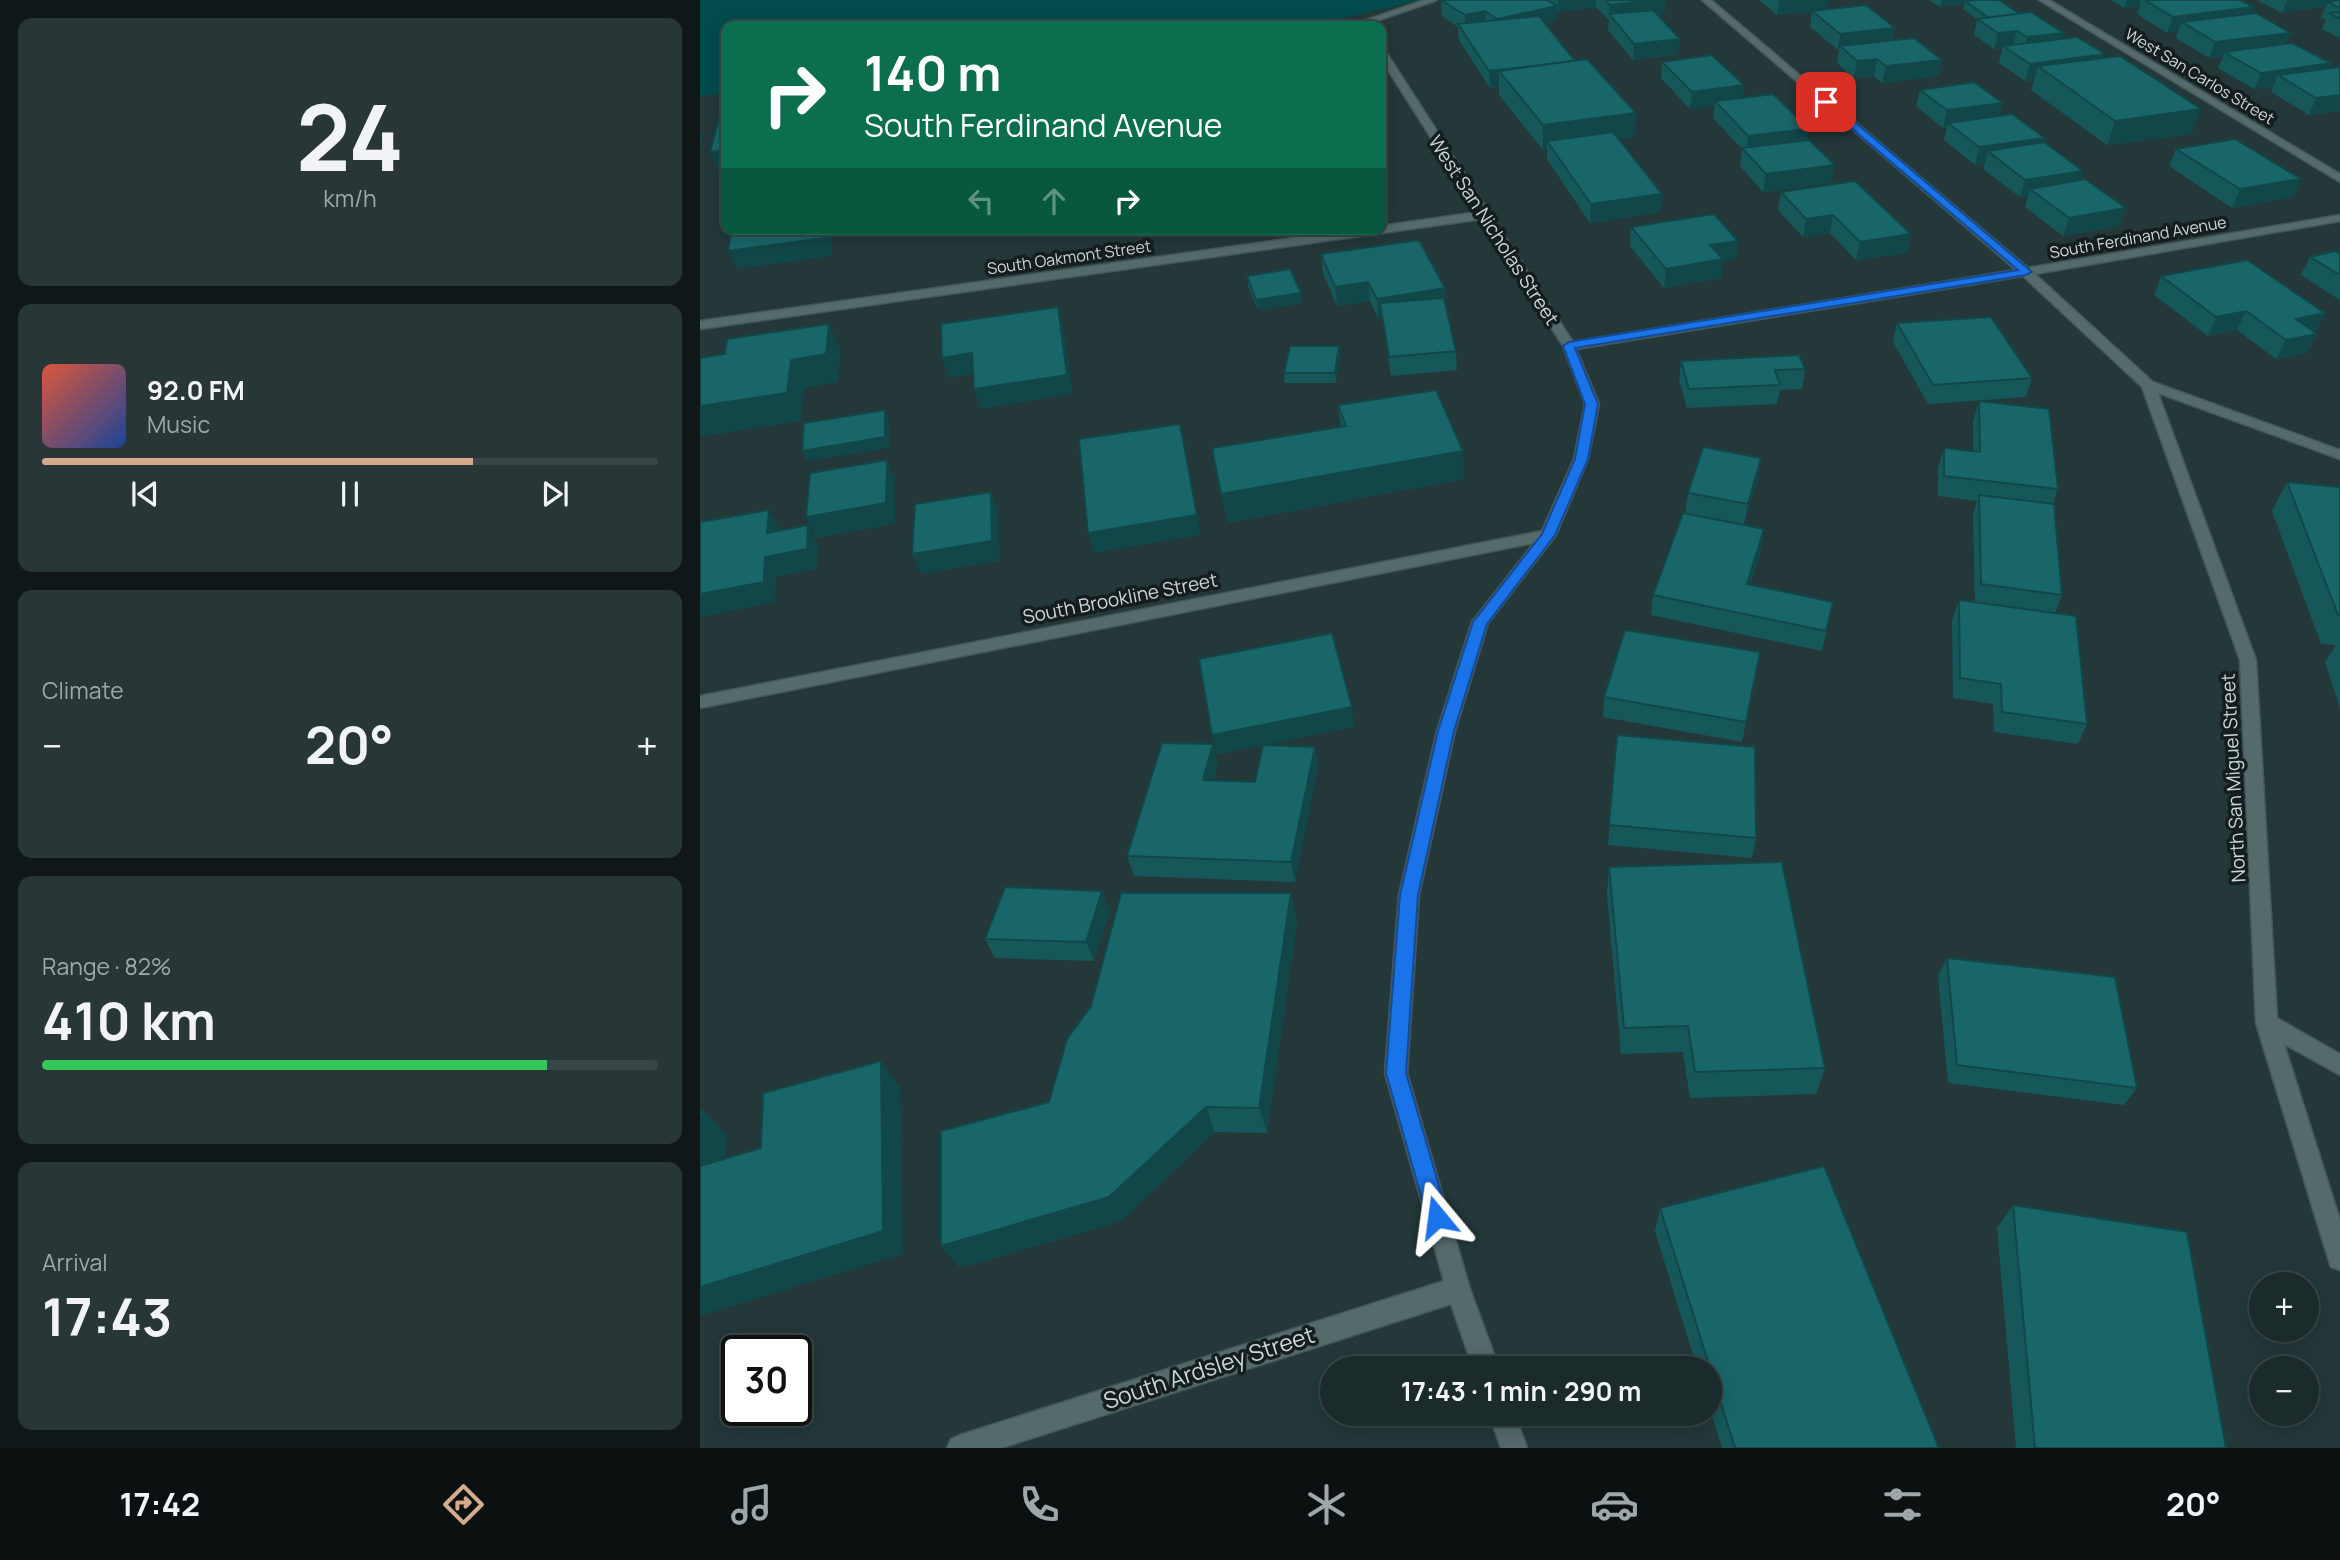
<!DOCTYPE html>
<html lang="en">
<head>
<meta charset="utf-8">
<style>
	body { margin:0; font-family:Manrope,sans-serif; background:#283637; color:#f1f3f6; height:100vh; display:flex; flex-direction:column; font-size:26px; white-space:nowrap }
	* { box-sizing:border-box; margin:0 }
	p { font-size:23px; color:#a0a7a9 }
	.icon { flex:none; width:38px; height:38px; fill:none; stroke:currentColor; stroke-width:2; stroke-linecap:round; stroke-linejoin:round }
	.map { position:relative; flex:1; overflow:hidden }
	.panel { display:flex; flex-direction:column; gap:18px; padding:18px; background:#0f1718; width:700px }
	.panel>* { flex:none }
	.banner { position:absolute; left:21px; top:21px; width:665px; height:214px; border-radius:14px; box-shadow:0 4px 18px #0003,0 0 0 2px #394647; background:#0b6e4f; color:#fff; overflow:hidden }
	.controls { position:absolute; left:1549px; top:1272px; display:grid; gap:14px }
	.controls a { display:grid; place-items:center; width:70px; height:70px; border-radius:50%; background:#1b2a2b; box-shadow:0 4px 18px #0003,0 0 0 2px #394647; font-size:35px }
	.speed { position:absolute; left:21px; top:1335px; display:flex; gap:14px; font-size:35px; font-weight:700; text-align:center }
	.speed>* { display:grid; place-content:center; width:91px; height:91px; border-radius:50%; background:#1b2a2b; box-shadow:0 4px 18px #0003,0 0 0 2px #394647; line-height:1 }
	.speed .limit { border:4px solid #111; border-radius:10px; background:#fff; color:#111 }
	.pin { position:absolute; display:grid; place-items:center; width:60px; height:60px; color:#fff; margin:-30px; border-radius:14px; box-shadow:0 4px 10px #0006 }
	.me { position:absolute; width:77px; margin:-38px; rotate:344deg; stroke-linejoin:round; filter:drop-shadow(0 0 5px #0008) }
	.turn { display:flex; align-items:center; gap:24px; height:147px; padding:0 28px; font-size:32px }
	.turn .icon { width:91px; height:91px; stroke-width:2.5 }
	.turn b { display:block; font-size:49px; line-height:60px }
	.lanes { display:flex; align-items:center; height:66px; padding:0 28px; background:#0003; justify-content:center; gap:35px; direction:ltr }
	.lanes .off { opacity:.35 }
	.big { font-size:52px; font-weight:700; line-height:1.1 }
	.panel .card { flex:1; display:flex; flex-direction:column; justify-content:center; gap:10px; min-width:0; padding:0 24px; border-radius:14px; background:#283637 }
	.panel .dial { align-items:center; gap:0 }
	.dial b { font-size:91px; line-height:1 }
	.song { display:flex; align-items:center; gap:21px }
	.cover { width:84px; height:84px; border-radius:10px; background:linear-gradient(135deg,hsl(10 70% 55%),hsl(220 70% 35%)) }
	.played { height:7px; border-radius:4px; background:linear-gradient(90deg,#d6ab8b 70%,#394647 70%) }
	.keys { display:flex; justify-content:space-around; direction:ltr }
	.heat { display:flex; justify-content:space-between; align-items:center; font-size:38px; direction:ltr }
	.charge { height:10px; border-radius:5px; background:linear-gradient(90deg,#34c759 82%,#394647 0) }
	.trip { position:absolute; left:620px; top:1356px; width:402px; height:70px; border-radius:35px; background:#1b2a2b; box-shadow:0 4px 18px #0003,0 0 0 2px #394647; font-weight:700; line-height:70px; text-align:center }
	.tabs { display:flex; height:112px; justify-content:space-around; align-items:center; background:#0b1111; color:#a0a7a9 }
	.tabs .icon { width:49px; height:49px }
	.tabs .selected { color:#d6ab8b }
	.tabs b { font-size:32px; color:#f1f3f6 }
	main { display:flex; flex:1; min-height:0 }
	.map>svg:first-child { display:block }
	.green { fill:#014b4e }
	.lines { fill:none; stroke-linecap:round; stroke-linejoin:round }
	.street-casing { stroke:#455757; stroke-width:3 }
	.street { fill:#556a6b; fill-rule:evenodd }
	.wall { fill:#16585a }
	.shaded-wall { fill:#12474a }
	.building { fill:#196669; stroke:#12474a; stroke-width:2 }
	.route { fill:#1a73e8; stroke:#114b97; stroke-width:2 }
	.labels { text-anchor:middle; stroke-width:7; stroke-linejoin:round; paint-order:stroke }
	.far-street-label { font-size:16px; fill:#cbd7d7; stroke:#151e1e }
	.street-label { font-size:19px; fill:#cbd7d7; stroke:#151e1e }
	.near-street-label { font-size:23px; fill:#cbd7d7; stroke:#151e1e }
</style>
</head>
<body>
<main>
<section class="panel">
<div class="card dial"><b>24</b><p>km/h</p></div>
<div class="card">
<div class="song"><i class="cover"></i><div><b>92.0 FM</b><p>Music</p></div></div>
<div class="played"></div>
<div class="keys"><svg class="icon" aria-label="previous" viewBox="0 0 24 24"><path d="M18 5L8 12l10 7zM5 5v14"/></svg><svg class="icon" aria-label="pause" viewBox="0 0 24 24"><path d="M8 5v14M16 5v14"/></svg><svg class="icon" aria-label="next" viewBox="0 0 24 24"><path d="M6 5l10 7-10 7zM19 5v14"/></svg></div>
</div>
<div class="card"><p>Climate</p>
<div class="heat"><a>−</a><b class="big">20°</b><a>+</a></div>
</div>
<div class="card"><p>Range · 82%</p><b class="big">410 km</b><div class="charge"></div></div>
<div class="card"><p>Arrival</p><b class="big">17:43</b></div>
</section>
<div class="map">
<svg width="1640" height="1448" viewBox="0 0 1640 1448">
	<rect width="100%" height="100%" fill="#243839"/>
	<path class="green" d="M0 0H720L610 26H26V93L0 96Z"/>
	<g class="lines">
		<defs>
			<g id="street">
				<path d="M724 0H737L668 24 669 26H660L658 23Z"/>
				<path d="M1002 0H1011L1328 268 1640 215V221L1335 274 1453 382 1640 450V459L1458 393 1556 660 1577 1018 1640 1054V1075L1584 1044 1640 1220V1270L1631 1267 1628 1258 1556 1023 1540 660 1442 387 1323 276 876 349 899 404 888 459 856 535 788 623 755 731 719 895 707 1073 770 1289 799 1368H773L751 1304 301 1448H247L251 1439 260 1435 744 1281 685 1073 699 895 737 731 772 622 834 543 0 708V696L842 531 874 459 885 404 863 346 782 219 0 329V321L658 229H681V226L778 212 681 59V49L686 52 873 342 1316 270Z"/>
				<path d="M1339 0H1349L1640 174V182Z"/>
				<path d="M789 1414H815L827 1448H801Z"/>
			</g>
		</defs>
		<use href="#street" class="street-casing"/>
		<use href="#street" class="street"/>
	</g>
	<g class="wall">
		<path d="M741 0H966L964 14 958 15 980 39 978 55 933 60 908 30 909 20 896 7 858 12 857 11V21L845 24 875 61 936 113 935 137 919 139 962 194 960 212 890 223 847 159V150H843L799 95V87L790 88 759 40 758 27 742 16Z"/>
		<path d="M1059 0H1128L1126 9 1195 28 1193 40 1242 60 1238 76 1182 83 1174 76 1154 78 1137 63 1139 50H1138L1110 27 1112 11 1077 15Z"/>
		<path d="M1229 0H1299L1320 14 1364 33 1362 39 1404 58 1492 134 1407 145 1331 90 1334 80 1325 81 1299 63 1302 48 1294 49 1274 35 1277 19 1263 9 1265 4 1240 7Z"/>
		<path d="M1411 0H1540L1554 7 1551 14 1587 44 1629 69 1640 67V111L1609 115 1571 92 1573 87 1554 89 1518 68 1523 57 1509 58 1476 38 1478 31 1467 33 1437 14 1440 6 1424 8Z"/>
		<path d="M1557 0H1640V38L1622 29 1626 20 1621 17 1626 6 1582 13Z"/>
		<path d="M962 62 1044 85 1042 98 1107 140 1131 183 1063 192 1040 166 1042 149 1013 118 1015 106 990 109 961 78Z"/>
		<path d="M1220 90 1303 103 1299 116 1343 143 1383 171 1380 180 1419 226 1363 236 1325 207 1328 196 1320 197 1283 169 1285 163 1275 165 1244 140 1247 127 1243 128 1216 106Z"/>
		<path d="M1476 149 1593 197 1532 208 1469 166Z"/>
		<path d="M1081 192 1211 234 1207 253 1156 260 1130 233 1103 237 1078 210Z"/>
		<path d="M931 227 1038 241 1036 259 1023 261 1021 278 964 288 930 246Z"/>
		<path d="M621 254 745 302 756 351 757 370 691 376 682 317 678 318 670 301 637 306 623 273Z"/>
		<path d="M1640 254V300L1601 275 1610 257Z"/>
		<path d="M547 276 602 303 558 310 548 286Z"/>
		<path d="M1461 276 1616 332 1617 334 1607 353 1576 359 1537 330 1508 336 1454 295Z"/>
		<path d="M1197 323 1332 378 1326 397 1228 404 1193 342Z"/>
		<path d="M640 356 636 383H585L584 373Z"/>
		<path d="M981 361 1105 369 1102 389 1080 390 1077 404 987 408 979 380Z"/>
		<path d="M1279 401 1358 489 1353 504 1362 595 1355 613 1387 724 1378 744 1294 732 1293 704 1253 698 1252 620 1259 600 1275 602 1273 515 1277 501 1238 496V468L1244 448 1273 451V421Z"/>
		<path d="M638 405 764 479 527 523 641 427Z"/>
		<path d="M1061 458 1058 477 1044 524 985 513 988 493Z"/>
		<path d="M1587 482 1640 487V708L1625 662 1636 645 1621 644 1572 511Z"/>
		<path d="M1064 529 1061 549 1050 585 1133 602 1122 651 951 615 953 595Z"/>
		<path d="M1060 652 1042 742 903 717 904 697Z"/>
		<path d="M917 735 1056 838 1052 858 908 845Z"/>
		<path d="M513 744 518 764 514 780 555 782 615 747 618 767 595 882 434 876 427 856Z"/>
		<path d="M909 867 1125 1068 1116 1094 990 1098 983 1052 921 1054 907 894Z"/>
		<path d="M591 893 597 921 567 1133 515 1132 421 1221 260 1268 241 1246 349 1102Z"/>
		<path d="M410 910 394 961 295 958 285 939Z"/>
		<path d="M1247 958 1437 1088 1424 1105 1248 1083 1238 976Z"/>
		<path d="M1313 1205 1526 1448H1316L1297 1228Z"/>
		<path d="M960 1208 1239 1448H1022L1010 1409V1368H997L955 1231Z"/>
	</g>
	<g class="shaded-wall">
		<path d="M858 0H896V7L858 12Z"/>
		<path d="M953 0H966L964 14 914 20 909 15 910 5Z"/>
		<path d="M1079 0H1128L1126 10 1077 15Z"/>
		<path d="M1242 0H1283L1265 1V4L1240 7Z"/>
		<path d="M1427 0H1441L1440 6 1424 8Z"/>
		<path d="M1587 0H1640L1628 2 1626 6 1582 13Z"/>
		<path d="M857 6V21L798 35 797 19Z"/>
		<path d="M1554 7 1548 23 1482 22 1478 31 1467 33 1473 17Z"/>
		<path d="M785 11 786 27 766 31 765 15Z"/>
		<path d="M1195 28 1192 44 1140 46 1139 50H1138L1140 34Z"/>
		<path d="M1317 31 1313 47 1303 46 1302 48 1294 49 1298 33Z"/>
		<path d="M1364 33 1360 49 1323 54 1327 37Z"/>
		<path d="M1591 33 1584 49 1524 52 1523 57 1509 58 1515 42Z"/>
		<path d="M980 39 978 55 933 60 934 44Z"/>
		<path d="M1405 54 1400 71 1338 66 1334 80 1325 81 1330 64Z"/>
		<path d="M1177 59 1174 76 1154 78 1157 61Z"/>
		<path d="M1242 60 1238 76 1182 83 1186 66Z"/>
		<path d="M876 62 799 71V87L790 88 789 71Z"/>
		<path d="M1631 63 1624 80 1578 75 1573 87 1554 89 1561 73Z"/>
		<path d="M1044 85 1042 102 1015 101V106L990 109 992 92Z"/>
		<path d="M1640 95V111L1609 115 1616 98Z"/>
		<path d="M1303 103 1298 120 1248 123 1247 127 1243 128 1247 110Z"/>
		<path d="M1501 109 1492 134 1407 145 1415 121Z"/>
		<path d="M936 113 935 137 852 149 847 141V150H843V125Z"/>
		<path d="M0 129 3 136 0 150Z"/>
		<path d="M1109 129 1106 146 1046 154 1048 136Z"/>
		<path d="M1345 138 1340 155 1288 151 1285 163 1275 165 1279 147Z"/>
		<path d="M26 150V177H21L10 152Z"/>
		<path d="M1135 165 1131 183 1063 192 1066 174Z"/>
		<path d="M1383 171 1378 188 1330 189 1328 196 1320 197 1325 180Z"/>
		<path d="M1601 179 1593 197 1532 208 1540 189Z"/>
		<path d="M962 194 960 212 890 223 891 204Z"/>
		<path d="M1426 208 1419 226 1363 236 1369 218Z"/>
		<path d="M1133 215 1130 233 1103 237 1106 219Z"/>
		<path d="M124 229H133V231L131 256 37 269 28 251Z"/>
		<path d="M326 229H391L329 238Z"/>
		<path d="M1211 234 1207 253 1156 260 1160 242Z"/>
		<path d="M1038 241 1036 259 1023 261 1021 278 964 288 966 269 1010 245Z"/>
		<path d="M668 282 670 301 637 306 635 287Z"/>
		<path d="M745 288V307L680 303 682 317 678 318 677 299Z"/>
		<path d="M601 293 602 303 558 310 556 300Z"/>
		<path d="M358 307 363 326 373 394 281 409 274 389Z"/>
		<path d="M1546 311 1537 330 1508 336 1516 317Z"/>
		<path d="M1625 313 1616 332 1586 339 1596 319Z"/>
		<path d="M129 324 141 351 138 382 104 388 101 421 0 437V406L91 360Z"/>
		<path d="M1617 334 1607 353 1576 359 1586 340Z"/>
		<path d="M639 346 640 356 636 383 635 373Z"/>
		<path d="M272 353 279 373 249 378 242 358Z"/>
		<path d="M185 410 189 420V448L107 461 102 451Z"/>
		<path d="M480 424 501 535 394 553 388 533Z"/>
		<path d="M763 451 764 479 527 523 521 494Z"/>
		<path d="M1061 458 1058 477 1044 524 1048 504Z"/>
		<path d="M187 460 195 480V524L116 538 106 517Z"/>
		<path d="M291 492 298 512 300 561 221 574 212 554Z"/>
		<path d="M69 510 80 530 78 553 67 533Z"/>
		<path d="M108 525 118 545 117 569 76 577 75 602 0 617V594L65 557Z"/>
		<path d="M1064 529 1061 549 1043 604 1047 584Z"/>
		<path d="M652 707 654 727 517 755 512 735Z"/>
		<path d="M513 744 518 764 508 800 503 780Z"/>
		<path d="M615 747 618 767 595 882 591 862Z"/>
		<path d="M402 891 410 910 394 961 386 942Z"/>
		<path d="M591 893 597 921 567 1133 559 1108Z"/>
		<path d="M181 1061 200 1087 203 1254 0 1316V1287Z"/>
		<path d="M506 1107 515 1132 421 1221 260 1268 241 1246Z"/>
		<path d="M3 1110 27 1135 22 1191 0 1170V1136Z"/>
	</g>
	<g class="building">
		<path d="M741 0H847L857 6 797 19 785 11 765 15Z"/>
		<path d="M905 0H953L910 5Z"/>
		<path d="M1277 0H1299L1320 14 1289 18 1265 1Z"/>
		<path d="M1445 0H1540L1554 7 1473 17Z"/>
		<path d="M1640 0V8L1628 2Z"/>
		<path d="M1166 5 1195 28 1140 34 1112 11Z"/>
		<path d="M953 10 980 39 934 44 909 14Z"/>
		<path d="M1331 12 1364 33 1327 37 1317 31 1298 33 1277 19Z"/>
		<path d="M1640 12V19L1629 13Z"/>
		<path d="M1556 13 1591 33 1515 42 1482 22Z"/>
		<path d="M839 16 875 61 789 71 758 24Z"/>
		<path d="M1377 37 1405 54 1330 64 1303 46Z"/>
		<path d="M1214 38 1242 60 1186 66 1177 59 1157 61 1140 46Z"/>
		<path d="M1592 43 1631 63 1561 73 1524 52Z"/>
		<path d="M1012 55 1044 85 992 92 962 62Z"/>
		<path d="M1420 56 1501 109 1415 121 1338 66Z"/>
		<path d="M887 59 936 113 843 125 799 71Z"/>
		<path d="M1640 67V95L1616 98 1578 75Z"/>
		<path d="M1274 82 1303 103 1247 110 1220 90Z"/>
		<path d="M1073 94 1109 129 1048 136 1015 101Z"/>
		<path d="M26 109V150L10 152 21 110Z"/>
		<path d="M1312 114 1345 138 1279 147 1248 123Z"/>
		<path d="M913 132 962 194 891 204 847 141Z"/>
		<path d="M1535 139 1601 179 1540 189 1476 149Z"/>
		<path d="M1109 140 1135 165 1066 174 1042 148Z"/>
		<path d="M1344 142 1383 171 1325 180 1288 151Z"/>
		<path d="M1385 179 1426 208 1369 218 1330 189Z"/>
		<path d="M1155 181 1211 234 1160 242 1133 215 1106 219 1081 192Z"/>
		<path d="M1014 214 1038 241 1010 245 1023 259 966 269 931 227Z"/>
		<path d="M32 229H124V238L28 251Z"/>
		<path d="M719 240 745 288 677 299 668 282 635 287 621 254Z"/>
		<path d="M1636 251 1640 254V275L1610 257Z"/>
		<path d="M1547 260 1625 313 1596 319 1617 334 1586 340 1546 311 1516 317 1461 276Z"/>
		<path d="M590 269 601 293 556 300 547 276Z"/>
		<path d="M744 298 756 351 689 357 680 303Z"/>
		<path d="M358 307 367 375 274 389 272 353 242 358 241 324Z"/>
		<path d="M1291 317 1332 378 1233 385 1197 323Z"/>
		<path d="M129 324 126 354 91 360 87 393 0 406V358L25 354 27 339Z"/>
		<path d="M590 346H639L635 373H584Z"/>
		<path d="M1099 355 1105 369 1075 370 1080 385 989 389 981 361Z"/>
		<path d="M736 390 763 451 521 494 512 448 646 426 638 405Z"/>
		<path d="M1279 401 1349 409 1358 489 1244 476V448L1280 452Z"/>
		<path d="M185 410V437L102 451 104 423Z"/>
		<path d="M480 424 497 515 388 533 379 439Z"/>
		<path d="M1003 447 1061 458 1048 504 988 493Z"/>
		<path d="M187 460 186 503 106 517 110 473Z"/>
		<path d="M1587 482 1640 487V615H1638Z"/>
		<path d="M291 492 292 541 212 554 215 504Z"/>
		<path d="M1279 495 1354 504 1362 595 1281 584Z"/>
		<path d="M69 510 67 533 108 525 107 549 65 557 64 582 0 594V522Z"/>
		<path d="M983 513 1064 529 1047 584 1133 602 1126 631 953 595Z"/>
		<path d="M1259 600 1376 616 1387 724 1302 712 1301 684 1260 678Z"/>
		<path d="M925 630 1060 652 1046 722 904 697Z"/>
		<path d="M632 633 652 707 512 735 499 659Z"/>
		<path d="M917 735 1055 747 1056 838 909 825Z"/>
		<path d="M462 743 513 744 503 780 555 782 563 745 615 747 591 862 427 856Z"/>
		<path d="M1082 862 1125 1068 995 1072 988 1026 924 1028 909 867Z"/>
		<path d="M305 887 402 891 386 942 285 939Z"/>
		<path d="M421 893H591L559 1108 506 1107 409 1197 241 1246V1131L349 1102 367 1039 391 1006Z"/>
		<path d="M1247 958 1415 977 1437 1088 1257 1065Z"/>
		<path d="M181 1061 183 1231 0 1287V1166L61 1148 63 1093Z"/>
		<path d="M3 1110 0 1136V1111Z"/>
		<path d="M1124 1166 1239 1448H1035L960 1208Z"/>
		<path d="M1313 1205 1487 1232 1526 1448H1335Z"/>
	</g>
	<path class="route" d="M1123 100H1129L1332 272 1326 275 875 348 898 404 888 459 855 535 787 624 754 731 718 895 706 1073 748 1217 745 1224 737 1228 730 1224 727 1217 686 1073 700 895 738 731 773 622 842 534 875 459 885 404 863 346 869 342 1318 270 1123 104Z"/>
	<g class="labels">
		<g class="far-street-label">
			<text transform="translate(1500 76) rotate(31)" y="6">West San Carlos Street</text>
			<text transform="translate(1438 237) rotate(-10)" y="6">South Ferdinand Avenue</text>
			<text transform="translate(369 257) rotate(-8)" y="6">South Oakmont Street</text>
		</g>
		<g class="street-label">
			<text transform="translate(794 230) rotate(57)" y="7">West San Nicholas Street</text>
			<text transform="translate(420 598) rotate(-11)" y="7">South Brookline Street</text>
			<text transform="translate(1533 778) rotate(-93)" y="7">North San Miguel Street</text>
		</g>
		<g class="near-street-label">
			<text transform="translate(509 1368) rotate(-18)" y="8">South Ardsley Street</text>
		</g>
	</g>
</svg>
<div class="controls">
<a>+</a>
<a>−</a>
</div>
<div class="speed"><div class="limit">30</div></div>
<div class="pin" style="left:1126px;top:102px;background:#d93025"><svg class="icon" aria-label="arrive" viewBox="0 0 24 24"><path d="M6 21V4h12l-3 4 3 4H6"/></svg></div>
<svg class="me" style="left:737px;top:1217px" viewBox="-20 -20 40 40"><path d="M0-17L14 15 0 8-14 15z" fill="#1a73e8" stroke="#fff" stroke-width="4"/></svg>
<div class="trip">17:43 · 1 min · 290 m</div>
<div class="banner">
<div class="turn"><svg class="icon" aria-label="right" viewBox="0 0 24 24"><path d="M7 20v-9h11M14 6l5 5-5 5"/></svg><div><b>140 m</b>South Ferdinand Avenue</div></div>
<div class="lanes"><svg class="icon off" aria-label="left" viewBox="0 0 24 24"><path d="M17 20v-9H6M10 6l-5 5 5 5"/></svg><svg class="icon off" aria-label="ahead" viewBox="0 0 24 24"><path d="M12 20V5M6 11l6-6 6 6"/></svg><svg class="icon" aria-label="right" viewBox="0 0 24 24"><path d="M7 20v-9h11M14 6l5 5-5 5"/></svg></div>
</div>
</div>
</main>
<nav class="tabs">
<b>17:42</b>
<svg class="icon selected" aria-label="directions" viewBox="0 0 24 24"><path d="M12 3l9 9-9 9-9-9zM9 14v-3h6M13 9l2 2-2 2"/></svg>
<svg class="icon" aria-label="music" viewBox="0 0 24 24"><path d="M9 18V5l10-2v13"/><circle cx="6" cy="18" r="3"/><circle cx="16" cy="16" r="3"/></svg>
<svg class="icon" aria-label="phone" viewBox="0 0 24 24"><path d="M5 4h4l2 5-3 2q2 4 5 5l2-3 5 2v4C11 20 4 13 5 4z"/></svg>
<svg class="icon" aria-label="climate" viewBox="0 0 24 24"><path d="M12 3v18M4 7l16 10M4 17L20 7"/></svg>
<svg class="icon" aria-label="car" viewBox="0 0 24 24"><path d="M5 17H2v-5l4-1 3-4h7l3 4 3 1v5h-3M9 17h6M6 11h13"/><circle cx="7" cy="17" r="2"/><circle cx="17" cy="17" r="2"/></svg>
<svg class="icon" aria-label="filters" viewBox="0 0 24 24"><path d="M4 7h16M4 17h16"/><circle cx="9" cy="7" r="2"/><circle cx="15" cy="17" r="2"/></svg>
<b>20°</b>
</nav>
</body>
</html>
